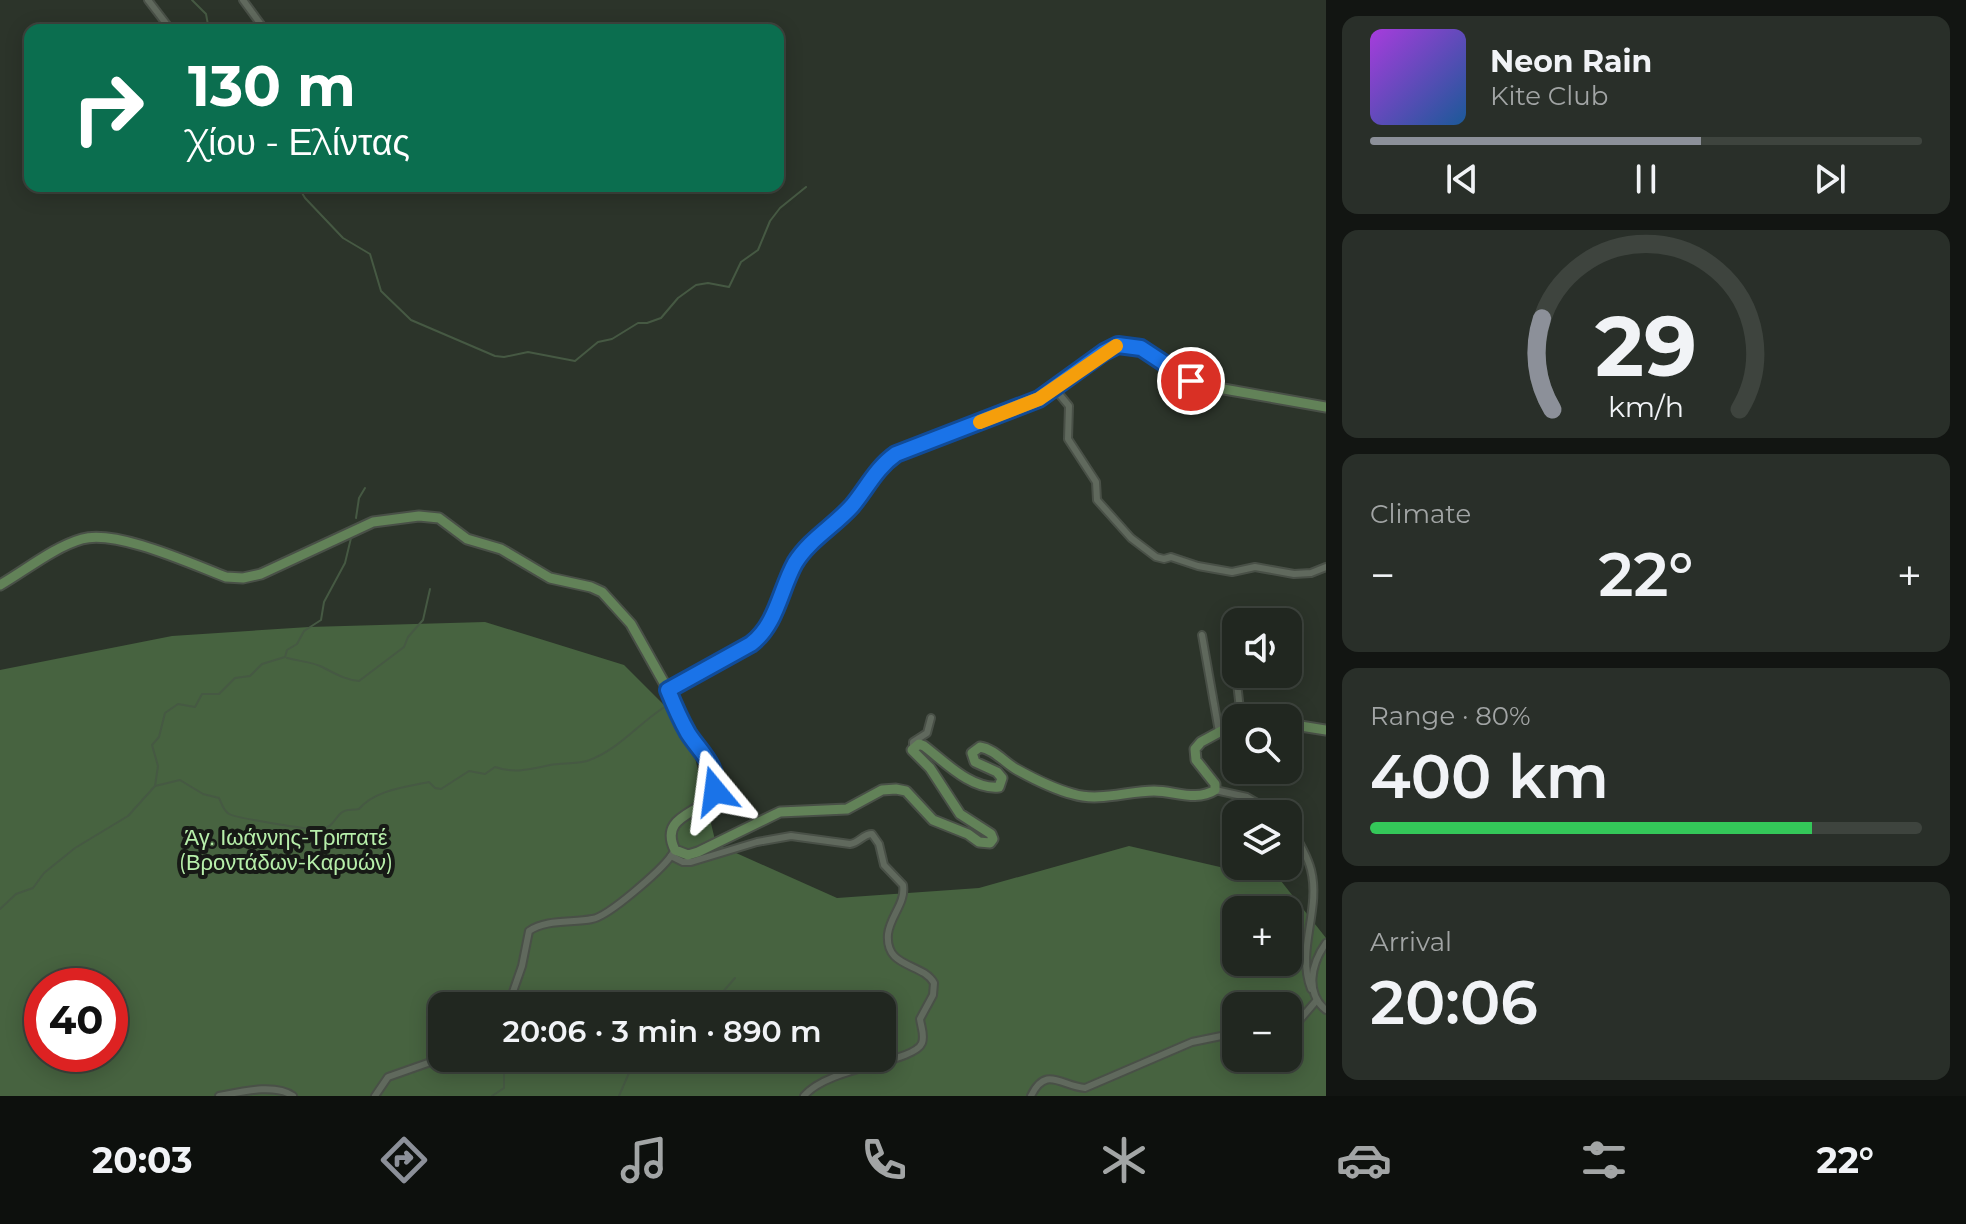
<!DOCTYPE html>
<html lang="en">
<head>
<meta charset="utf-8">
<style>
	body { margin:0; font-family:Montserrat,sans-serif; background:#292f29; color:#f1f3f6; height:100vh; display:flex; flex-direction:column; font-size:30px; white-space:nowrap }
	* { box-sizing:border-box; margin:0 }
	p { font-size:26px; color:#a2a5a5 }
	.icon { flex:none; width:44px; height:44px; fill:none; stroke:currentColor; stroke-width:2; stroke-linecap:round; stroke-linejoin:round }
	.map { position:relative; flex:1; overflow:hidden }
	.side { display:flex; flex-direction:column; gap:16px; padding:16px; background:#121512; width:640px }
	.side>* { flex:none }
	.top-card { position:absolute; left:24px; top:24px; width:760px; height:168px; border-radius:16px; box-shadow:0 4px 20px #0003,0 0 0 2px #3e443e; background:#0b6e4f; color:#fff; overflow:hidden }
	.buttons { position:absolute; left:1222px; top:608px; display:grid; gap:16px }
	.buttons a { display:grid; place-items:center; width:80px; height:80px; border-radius:16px; background:#212720; box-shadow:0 4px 20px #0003,0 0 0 2px #3e443e; font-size:40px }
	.speed { position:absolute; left:24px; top:968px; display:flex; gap:16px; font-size:40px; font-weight:700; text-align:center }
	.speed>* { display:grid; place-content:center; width:104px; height:104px; border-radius:50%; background:#212720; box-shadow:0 4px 20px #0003,0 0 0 2px #3e443e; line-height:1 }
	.speed .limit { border:12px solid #d22; background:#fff; color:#111 }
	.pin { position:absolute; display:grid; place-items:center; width:68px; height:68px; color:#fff; margin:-34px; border:4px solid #fff; border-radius:50%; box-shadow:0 2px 8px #0007 }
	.me { position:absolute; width:88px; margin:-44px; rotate:344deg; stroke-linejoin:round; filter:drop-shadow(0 0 6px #0008) }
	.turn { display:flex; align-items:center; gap:28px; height:168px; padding:0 32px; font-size:36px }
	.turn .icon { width:104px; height:104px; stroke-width:2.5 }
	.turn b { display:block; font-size:56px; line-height:68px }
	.big { font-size:60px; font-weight:600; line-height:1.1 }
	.side .tile { flex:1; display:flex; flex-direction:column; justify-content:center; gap:12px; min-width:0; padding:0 28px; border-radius:16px; background:#292f29 }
	.side .dial { align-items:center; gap:0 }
	.dial svg { height:208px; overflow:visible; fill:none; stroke:#3e443e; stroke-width:7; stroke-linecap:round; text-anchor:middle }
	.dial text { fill:#f1f3f6; stroke:none }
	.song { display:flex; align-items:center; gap:24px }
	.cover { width:96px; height:96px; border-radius:12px; background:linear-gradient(135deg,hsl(280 70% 55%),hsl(210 70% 35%)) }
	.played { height:8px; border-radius:4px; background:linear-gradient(90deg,#8c9099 60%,#3e443e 60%) }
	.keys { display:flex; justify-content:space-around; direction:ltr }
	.heat { display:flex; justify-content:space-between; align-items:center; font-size:44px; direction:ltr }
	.charge { height:12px; border-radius:6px; background:linear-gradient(90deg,#34c759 80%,#3e443e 0) }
	.trip { position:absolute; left:428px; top:992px; width:468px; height:80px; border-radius:16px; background:#212720; box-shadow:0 4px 20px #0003,0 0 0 2px #3e443e; font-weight:600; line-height:80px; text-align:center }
	.tab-bar { display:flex; height:128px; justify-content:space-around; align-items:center; background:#0d100d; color:#a2a5a5 }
	.tab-bar .icon { width:56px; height:56px }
	.tab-bar .current { color:#8c9099 }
	.tab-bar b { font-size:36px; color:#f1f3f6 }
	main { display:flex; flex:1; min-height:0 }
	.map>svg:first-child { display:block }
	.green { fill:#476340; fill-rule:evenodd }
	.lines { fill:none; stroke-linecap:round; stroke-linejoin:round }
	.stream { stroke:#465943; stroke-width:2 }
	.street-casing { stroke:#495047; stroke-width:10 }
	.secondary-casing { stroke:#495047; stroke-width:13 }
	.street { stroke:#60695d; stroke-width:6 }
	.secondary { stroke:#628258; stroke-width:9 }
	.route-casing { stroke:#114b97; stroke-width:20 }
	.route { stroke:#1a73e8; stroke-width:14 }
	.slow { stroke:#f59e0b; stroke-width:14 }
	.labels { text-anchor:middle; stroke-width:8; stroke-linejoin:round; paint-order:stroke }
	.park-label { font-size:22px; fill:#b7efaa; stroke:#171a16 }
</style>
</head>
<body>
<main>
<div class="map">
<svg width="1326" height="1096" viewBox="0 0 1326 1096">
	<rect width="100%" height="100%" fill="#2c342a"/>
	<path class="green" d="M485 622 624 665 688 729 716 844 837 898 979 888 1129 846 1281 881 1326 938V1096H0V670L172 636 309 627ZM1236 910H1288V962H1236ZM42 986H110V1054H42ZM442 1006H882V1058H442ZM1236 1006H1288V1058H1236Z"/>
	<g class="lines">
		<g class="stream">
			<path d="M192 0 206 14 209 30"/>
			<path d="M298 186 305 198 343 238 370 254 381 291 411 320 495 356 504 357 528 352 575 361 598 342 612 339 638 323H647L661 318 678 298 696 285 708 283 729 287 741 262 758 250 770 221 780 208 806 187"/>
			<path d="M356 518 359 498 365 488"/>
			<path d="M287 658C298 661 311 662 320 666 333 672 344 680 359 681L404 647 408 637 423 620 430 589"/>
			<path d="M155 786 180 780 203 794 219 798C222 804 223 810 229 814 236 818 314 831 322 829 333 827 334 819 341 813 347 808 352 811 359 809 375 790 406 787 429 782L435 788 441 789 469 771 485 774 495 767C515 774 530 769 550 765 562 763 576 764 587 761 617 751 637 725 663 708"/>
			<path d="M0 909 16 894 33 888 44 873 75 848 128 816 155 786 158 766 152 745 159 737 165 713 178 704 195 707 202 694H219L235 678 250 676 262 664 285 657 287 650 297 644 304 631 321 620 324 602 345 563 351 538"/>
			<path d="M706 1006 714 1002 735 978"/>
			<path d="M492 1096 504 1088V1058"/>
			<path d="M619 1096 632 1066V1058"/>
		</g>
		<defs>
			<g id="street">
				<path d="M148 0 171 30"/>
				<path d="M243 0 265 30"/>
				<path d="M1055 389 1069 406 1068 439 1096 482 1097 500 1131 538 1156 557 1164 559 1171 557 1198 566 1232 572 1255 567 1294 574 1311 573 1326 567"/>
				<path d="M1227 628 1236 672"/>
				<path d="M1202 635 1219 732"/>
				<path d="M1236 674 1241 718"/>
				<path d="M913 748V742L927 733 931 718"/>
				<path d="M1215 790 1247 797 1276 814"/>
				<path d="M1288 824C1297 838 1307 854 1311 870 1321 910 1296 950 1311 989"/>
				<path d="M675 850 671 856 683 862H691L757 842 791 836 850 844C859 843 863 834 872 834L879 844 884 865 903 885C906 903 890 916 888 934 885 969 922 962 934 983L933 995 920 1019C921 1027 925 1035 922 1043 914 1063 829 1066 804 1096"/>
				<path d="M1326 943C1311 964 1305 993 1326 1010"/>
				<path d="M508 1006 522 966 529 931C546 919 572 923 592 919 608 917 661 870 671 856"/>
				<path d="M1288 1028 1298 1022 1316 1001"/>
				<path d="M219 1096C240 1092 275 1083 293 1096"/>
				<path d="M375 1096 388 1077 442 1058"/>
				<path d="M1031 1096C1046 1065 1061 1086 1085 1088L1192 1042 1236 1033"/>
			</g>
			<g id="secondary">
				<path d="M0 585C26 570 54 547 82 539 116 529 192 564 226 577L243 578 261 574 373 522 419 516 439 518 467 539 501 549 550 578 591 587 602 592 631 624 668 690 751 644C777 624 780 590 795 563 808 540 834 526 851 506 867 488 876 468 896 454L1039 399 1113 347C1146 337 1172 375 1201 385L1326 407"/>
				<path d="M668 690C673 702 678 714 684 724 694 743 722 766 715 790 707 814 657 813 675 850L688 855 698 852 780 812 847 809 882 790 896 789 906 791 933 820 968 834 979 842 990 843 993 839 991 834 960 814 930 768 912 750 919 744 924 746C944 761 971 790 999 787L1002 778 997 772 975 762 972 753 980 747C994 749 1004 762 1016 769 1034 779 1054 789 1073 794 1099 802 1128 791 1154 791 1175 791 1196 802 1215 790V784L1196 760 1195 749 1201 742 1236 723"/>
				<path d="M1288 724 1326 730"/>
			</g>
		</defs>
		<use href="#street" class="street-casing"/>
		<use href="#secondary" class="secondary-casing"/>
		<use href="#street" class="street"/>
		<use href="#secondary" class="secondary"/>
	</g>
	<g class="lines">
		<defs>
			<path id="route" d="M715 791C719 766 700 752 688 733 680 719 674 705 668 690L751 644C777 624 780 590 795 563 809 540 834 526 852 506 867 488 876 468 896 454L1039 399 1104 352 1118 345 1141 348 1191 381"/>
		</defs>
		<use href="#route" class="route-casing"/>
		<use href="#route" class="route"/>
		<path class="slow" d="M980 422 1039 399 1116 346"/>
	</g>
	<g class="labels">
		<g class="park-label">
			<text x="286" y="845">Άγ. Ιωάννης-Τριπατέ<tspan x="286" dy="25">(Βροντάδων-Καρυών)</tspan></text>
		</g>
	</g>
</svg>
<div class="buttons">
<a><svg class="icon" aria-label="sound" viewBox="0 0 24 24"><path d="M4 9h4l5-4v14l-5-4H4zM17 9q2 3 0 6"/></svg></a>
<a><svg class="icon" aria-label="search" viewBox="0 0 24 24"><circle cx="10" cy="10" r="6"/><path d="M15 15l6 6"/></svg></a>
<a><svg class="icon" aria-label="layers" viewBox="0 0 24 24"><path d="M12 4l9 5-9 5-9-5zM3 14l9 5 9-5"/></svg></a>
<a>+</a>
<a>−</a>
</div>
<div class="speed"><div class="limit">40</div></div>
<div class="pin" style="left:1191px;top:381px;background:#d93025"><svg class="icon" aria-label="arrive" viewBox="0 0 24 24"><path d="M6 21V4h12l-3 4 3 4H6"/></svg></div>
<svg class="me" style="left:715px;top:791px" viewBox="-20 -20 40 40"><path d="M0-17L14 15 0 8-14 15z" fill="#1a73e8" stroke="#fff" stroke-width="4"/></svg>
<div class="trip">20:06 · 3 min · 890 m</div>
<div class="top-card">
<div class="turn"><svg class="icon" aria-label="right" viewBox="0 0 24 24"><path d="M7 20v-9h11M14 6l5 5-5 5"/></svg><div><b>130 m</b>Χίου - Ελίντας</div></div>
</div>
</div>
<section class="side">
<div class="tile">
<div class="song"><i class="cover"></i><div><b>Neon Rain</b><p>Kite Club</p></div></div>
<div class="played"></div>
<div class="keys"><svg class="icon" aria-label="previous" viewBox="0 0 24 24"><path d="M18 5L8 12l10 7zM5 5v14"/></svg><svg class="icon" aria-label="pause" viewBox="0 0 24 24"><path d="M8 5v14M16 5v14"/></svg><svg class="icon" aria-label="next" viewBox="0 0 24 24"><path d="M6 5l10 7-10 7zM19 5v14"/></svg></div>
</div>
<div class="tile dial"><svg viewBox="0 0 100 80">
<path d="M14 69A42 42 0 1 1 86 69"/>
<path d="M14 69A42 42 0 0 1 10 34" stroke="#8c9099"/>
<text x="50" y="56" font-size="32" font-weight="700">29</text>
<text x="50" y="72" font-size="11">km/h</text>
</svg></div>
<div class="tile"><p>Climate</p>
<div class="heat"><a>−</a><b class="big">22°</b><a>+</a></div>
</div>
<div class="tile"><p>Range · 80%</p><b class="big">400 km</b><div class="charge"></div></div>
<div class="tile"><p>Arrival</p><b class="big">20:06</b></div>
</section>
</main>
<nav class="tab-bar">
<b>20:03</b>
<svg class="icon current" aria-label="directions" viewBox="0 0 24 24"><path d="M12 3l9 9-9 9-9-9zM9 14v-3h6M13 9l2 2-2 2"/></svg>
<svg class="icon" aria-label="music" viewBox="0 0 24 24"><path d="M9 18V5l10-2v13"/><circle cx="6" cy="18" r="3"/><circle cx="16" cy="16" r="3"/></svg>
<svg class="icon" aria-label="phone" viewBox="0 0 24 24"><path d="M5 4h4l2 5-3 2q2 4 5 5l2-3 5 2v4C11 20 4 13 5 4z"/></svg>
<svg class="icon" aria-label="climate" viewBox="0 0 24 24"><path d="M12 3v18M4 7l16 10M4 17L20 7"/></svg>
<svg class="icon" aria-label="car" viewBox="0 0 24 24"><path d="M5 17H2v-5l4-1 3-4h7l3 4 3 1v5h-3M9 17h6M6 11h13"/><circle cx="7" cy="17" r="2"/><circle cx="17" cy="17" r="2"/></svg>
<svg class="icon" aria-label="filters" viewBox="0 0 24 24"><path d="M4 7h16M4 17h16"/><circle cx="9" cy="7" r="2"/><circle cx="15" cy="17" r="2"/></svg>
<b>22°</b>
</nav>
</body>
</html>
